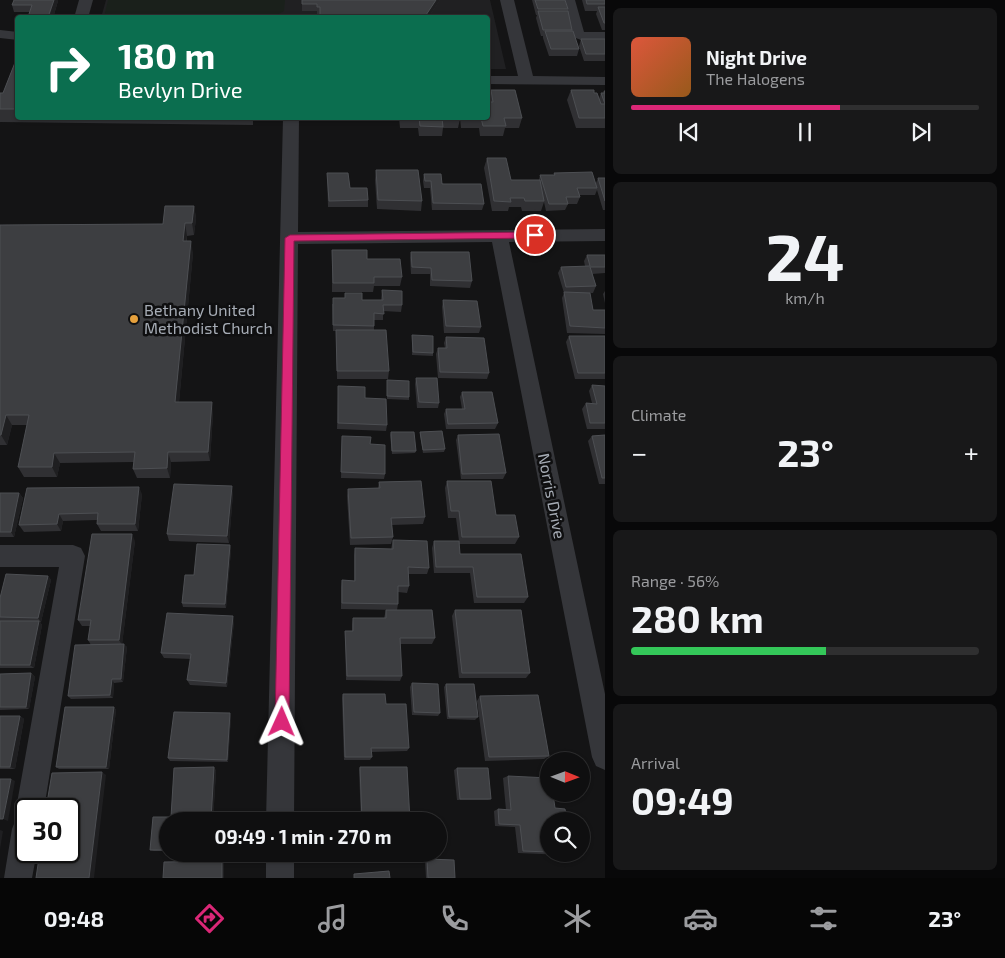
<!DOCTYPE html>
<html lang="en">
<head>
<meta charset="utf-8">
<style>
	body { margin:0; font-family:"Exo 2",sans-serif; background:#181819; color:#f1f3f6; height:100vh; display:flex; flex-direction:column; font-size:19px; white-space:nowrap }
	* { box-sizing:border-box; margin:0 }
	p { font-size:16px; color:#9b9c9f }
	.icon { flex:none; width:28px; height:28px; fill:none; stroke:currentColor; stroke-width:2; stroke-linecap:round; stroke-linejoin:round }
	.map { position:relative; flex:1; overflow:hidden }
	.drawer { display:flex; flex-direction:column; gap:8px; padding:8px; background:#080809; width:400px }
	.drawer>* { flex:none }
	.banner { position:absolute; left:15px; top:15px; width:475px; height:105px; border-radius:5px; box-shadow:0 1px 4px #0004,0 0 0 1px #2f2f30; background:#0b6e4f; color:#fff; overflow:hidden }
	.needle { width:32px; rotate:91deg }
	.controls { position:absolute; left:540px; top:752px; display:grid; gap:10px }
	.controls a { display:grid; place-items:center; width:50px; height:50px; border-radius:50%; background:#0f0f10; box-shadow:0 1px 4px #0004,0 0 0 1px #2f2f30; font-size:25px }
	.speed { position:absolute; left:15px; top:798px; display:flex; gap:10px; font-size:25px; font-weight:700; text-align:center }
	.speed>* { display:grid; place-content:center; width:65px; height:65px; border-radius:50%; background:#0f0f10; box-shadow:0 1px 4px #0004,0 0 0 1px #2f2f30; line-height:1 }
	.speed .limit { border:2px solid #111; border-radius:8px; background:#fff; color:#111 }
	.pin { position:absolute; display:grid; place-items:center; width:42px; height:42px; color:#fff; margin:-21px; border:2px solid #fff; border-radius:50%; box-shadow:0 1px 5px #0007 }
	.me { position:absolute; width:55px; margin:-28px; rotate:1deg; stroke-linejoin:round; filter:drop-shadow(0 0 4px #0008) }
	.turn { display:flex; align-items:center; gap:18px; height:105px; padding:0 20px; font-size:22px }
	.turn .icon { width:65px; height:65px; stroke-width:2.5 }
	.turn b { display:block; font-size:35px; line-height:42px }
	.big { font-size:38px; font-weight:700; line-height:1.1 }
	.drawer .widget { flex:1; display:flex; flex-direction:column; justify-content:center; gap:8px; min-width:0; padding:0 18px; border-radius:8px; background:#181819 }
	.drawer .dial { align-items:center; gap:0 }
	.dial b { font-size:65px; line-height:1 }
	.song { display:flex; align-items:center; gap:15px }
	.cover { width:60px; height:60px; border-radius:8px; background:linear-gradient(135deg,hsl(10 70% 55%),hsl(30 70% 35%)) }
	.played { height:5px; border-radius:2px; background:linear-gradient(90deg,#db2777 60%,#2f2f30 60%) }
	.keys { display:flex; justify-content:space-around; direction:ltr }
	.heat { display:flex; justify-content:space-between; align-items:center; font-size:28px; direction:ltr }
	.charge { height:8px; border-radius:4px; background:linear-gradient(90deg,#34c759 56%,#2f2f30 0) }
	.trip { position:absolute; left:159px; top:812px; width:288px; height:50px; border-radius:25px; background:#0f0f10; box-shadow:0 1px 4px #0004,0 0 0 1px #2f2f30; font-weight:700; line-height:50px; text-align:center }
	.menu { display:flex; height:80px; justify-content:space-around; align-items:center; background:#060606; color:#9b9c9f }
	.menu .icon { width:35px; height:35px }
	.menu .active { color:#db2777 }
	.menu b { font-size:22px; color:#f1f3f6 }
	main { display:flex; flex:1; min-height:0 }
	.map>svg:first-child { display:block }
	.built { fill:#202022 }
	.green { fill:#1a201b }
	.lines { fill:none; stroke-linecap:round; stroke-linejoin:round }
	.minor { fill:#35363a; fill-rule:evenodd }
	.wall { fill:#303033 }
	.shaded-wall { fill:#1f1f21 }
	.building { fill:#3d3e41; stroke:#4d4f53 }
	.route { fill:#db2777; stroke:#8e194d }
	.poi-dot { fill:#e5a03c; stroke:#0f0f10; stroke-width:2 }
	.labels { text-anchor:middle; stroke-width:5; stroke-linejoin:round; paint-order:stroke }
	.poi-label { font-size:16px; fill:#a6acb5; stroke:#0f0f10; text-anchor:start }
	.street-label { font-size:16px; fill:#a6acb5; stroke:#0f0f10 }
</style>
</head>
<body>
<main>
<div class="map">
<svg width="605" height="878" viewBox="0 0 605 878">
	<rect width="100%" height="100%" fill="#141415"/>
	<path class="built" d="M106 0H490L506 69H488V18H101Z"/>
	<path class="green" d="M108 0H285L284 11 273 17H104Z"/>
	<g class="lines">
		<g class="minor">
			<path d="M79 0H93L88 18H74Z"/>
			<path d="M500 0H514L533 76 605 77V85L488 84V76H518Z"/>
			<path d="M561 0H575L584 32H605V40L584 41 573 37Z"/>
			<path d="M0 30 18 32V40L0 38Z"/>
			<path d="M283 118H299L298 232 605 229V241L509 242 605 694V770L596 766 592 757 492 242 298 244 294 821H266Z"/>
			<path d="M0 545H73L81 548 85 556 44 809H26V851H37L32 878H4L12 829 16 819 20 818 16 809 59 567H0Z"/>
			<rect x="266" y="854" width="28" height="24"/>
		</g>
	</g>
	<g class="wall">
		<path d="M14 0H58V1L53 18H28L30 12H14L12 5Z"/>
		<path d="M302 0H440L428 18H320V14H317V11H302Z"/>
		<path d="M532 0H565L568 9 567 11 572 31 579 49 577 56H549L543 38V36H541L536 18 537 15H536Z"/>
		<path d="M582 0H605V30H602L596 14 597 11H585Z"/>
		<path d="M581 39H605V61H584L579 46Z"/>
		<path d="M18 55V118H253V125L0 122V93H3Z"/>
		<path d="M491 90 522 118 519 128H505L503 136H480L479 128H461L460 118H488L489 100Z"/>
		<path d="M571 90 594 93 599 99 601 93H603L604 91H605V128H576L567 100Z"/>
		<path d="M399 118H459L460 119 458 128H443L442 136H419L418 128H400Z"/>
		<path d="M487 158 511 180H539L540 175H554V173L596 183 598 178H605V210H603L597 190 595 195H579L580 197 577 204H568L565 210 546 211 544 202 541 211H522L521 207H509L508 211H492L484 168Z"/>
		<path d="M376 170 422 201 421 211 377 209 375 180Z"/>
		<path d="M327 173 368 200V207H328Z"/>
		<path d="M424 174 484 204 482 210H432L430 188H424L423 181Z"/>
		<path d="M194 206 196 218 194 235 187 236V241L193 253 179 402 213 413 210 461 171 462 170 478H137L133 469 134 462 60 463 57 477H24L18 467 27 425H12L7 445H0V225L163 224Z"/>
		<path d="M332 250 367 259 402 277 400 286H374L373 292H332Z"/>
		<path d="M411 252 472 281 470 288 430 286V274H411L410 258Z"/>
		<path d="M587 255H605V273L592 274 596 286 593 293H587L593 310H605V334L567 333 562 298 564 293 558 273 561 267 585 266 584 261Z"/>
		<path d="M382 290 402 305 401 312 383 311V320H374V330L389 371 388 379H337L336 331H333L332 304 362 300H381Z"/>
		<path d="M605 291V303L603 294Z"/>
		<path d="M443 300 481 327 479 333H444L442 307Z"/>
		<path d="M412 335 433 353V356L412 355Z"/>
		<path d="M569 336H605V379H575L566 342Z"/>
		<path d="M446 337 489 373 487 379 438 378 436 354 438 348H445L444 343Z"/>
		<path d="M416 378 439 403 438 408H417L415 384Z"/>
		<path d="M387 380 409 397V400L387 399Z"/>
		<path d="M592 385 605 386V429H587L582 409 586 403H592L589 391Z"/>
		<path d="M338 392 365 398 387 425 386 431 337 429Z"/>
		<path d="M462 392 498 423 495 429H446L444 414 446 409H462L460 397Z"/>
		<path d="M391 432 416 451 415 453 392 454 390 435Z"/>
		<path d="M420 432 445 449 444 452 423 453 420 435Z"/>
		<path d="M458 435 506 473 503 479H461L456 440Z"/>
		<path d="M605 435V484H599L588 441 592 436Z"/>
		<path d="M342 436 370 444 385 474 384 479 341 478Z"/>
		<path d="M447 481 496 515 519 537 515 544H459L460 554 528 597 524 603H474L470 573H434L432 548 434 541H459L456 518H448L445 488Z"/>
		<path d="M379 482 425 517 423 524 392 525 393 537 391 544 350 545 347 496 348 489 378 488Z"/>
		<path d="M27 488 142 494 138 531H101L97 524V520L63 521 61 531 24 532 19 525Z"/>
		<path d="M0 493H19L23 498 14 537H0Z"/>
		<path d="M233 493 229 543 169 541 167 534Z"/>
		<path d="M393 540 429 568 427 574H408L409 586 407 593 398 592V604L397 610 341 609V587L342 580 354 581V555L355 548 391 549Z"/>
		<path d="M135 541 122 644 127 647 123 682 114 683 113 698 71 699 68 696 91 645 88 640 90 626H82L78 620Z"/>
		<path d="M230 545 231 550 226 608 183 607 182 603 194 575Z"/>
		<path d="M48 576 51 580 41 622H40L42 625 34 668H0V598Z"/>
		<path d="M386 610 435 638 432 644H400L402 676 400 681 346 680 345 636V631H352V624L353 618H384Z"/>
		<path d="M455 610 530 673 526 678H459L452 616Z"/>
		<path d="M234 622 227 687 190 685 187 680 191 659 164 658 161 653Z"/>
		<path d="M31 673 35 677 29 709 0 710V674Z"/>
		<path d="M412 683 440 713 438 716 412 715 410 687Z"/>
		<path d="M446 684 478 717 475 720 447 719 444 687Z"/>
		<path d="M343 694 386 704 409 748 407 751 371 752 372 757 370 760H344L342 698Z"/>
		<path d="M480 696 549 756 544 759 485 761 477 701Z"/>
		<path d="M114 707 116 710 109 769H59L56 767Z"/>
		<path d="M0 716H20L24 719 15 769H0Z"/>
		<path d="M231 716 228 762 170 761 168 758Z"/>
		<path d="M214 767 216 771 213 820H223L224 821H168V851H154L150 850 153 817H171L174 768Z"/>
		<path d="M360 767 410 821H361L359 769Z"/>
		<path d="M457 768 491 799 488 800H457L454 770Z"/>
		<path d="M508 776 549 821V854H570L565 855 518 853 515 827 495 826 494 811 498 809 506 810 503 778Z"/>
		<path d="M427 859 455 878H426L425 860Z"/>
	</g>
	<g class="shaded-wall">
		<path d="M54 0H58V1L53 18H49Z"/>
		<path d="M436 0H440L428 18H424Z"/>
		<path d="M194 206 196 218 194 235 192 223Z"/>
		<path d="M185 223 187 236 185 253 183 241Z"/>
		<path d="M191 241 193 253 178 413 175 402Z"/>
		<path d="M212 402 213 413 210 461 208 452Z"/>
		<path d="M6 415 12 425 7 445 1 435Z"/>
		<path d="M168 452 171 462 170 478 167 468Z"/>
		<path d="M54 453 60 463 57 477 52 467Z"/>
		<path d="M232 486 233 493 229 543 227 536Z"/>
		<path d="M139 487 142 494 138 531 135 524Z"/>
		<path d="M19 493 23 498 14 537 11 532Z"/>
		<path d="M59 514 63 521 61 531 57 524Z"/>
		<path d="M132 534 135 541 122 645 119 640Z"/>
		<path d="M230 545 231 550 226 608 225 604Z"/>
		<path d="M48 576 51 580 41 622 38 618Z"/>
		<path d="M233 616 234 622 227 687 226 683Z"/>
		<path d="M39 621 42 625 34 668 30 665Z"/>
		<path d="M124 644 127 647 123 682 121 679Z"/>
		<path d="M31 673 35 677 29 709 26 707Z"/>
		<path d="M112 679 114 683 113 698 110 695Z"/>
		<path d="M114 707 116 710 109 769 106 767Z"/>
		<path d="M230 713 231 716 228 762 227 760Z"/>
		<path d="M20 716 24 719 15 769 10 767Z"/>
		<path d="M214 767 216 771 213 821 211 820Z"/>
		<path d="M102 772 106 775 94 878H89Z"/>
		<path d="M11 779 15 781 8 821 3 819Z"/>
		<path d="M0 830 3 831 0 849Z"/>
		<path d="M222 861 224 863V878H222Z"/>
	</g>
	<g class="building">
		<path d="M14 0H54L48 17H28L32 5H12Z"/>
		<path d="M302 0H436L424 18 320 17V7H317V4H302Z"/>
		<path d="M535 0H565L568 9H538Z"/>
		<path d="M586 0H605V4H587Z"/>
		<path d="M598 7H605V23H604Z"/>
		<path d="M538 11H568L572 30H543Z"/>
		<path d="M545 31H573L579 49H551Z"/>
		<path d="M581 39H605V54H586Z"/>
		<path d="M18 55V109H0V93H3Z"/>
		<path d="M491 90H515L522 118H504L506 126H483L481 118H463H488V102H493Z"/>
		<path d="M571 90H594V93H597L601 104H605L601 93H605L604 91H605V118H579Z"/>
		<path d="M401 118H459L460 119 442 118 443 127 420 126 419 118Z"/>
		<path d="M487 158H506L511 180H540L544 201H525L524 198H510L511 202 494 201Z"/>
		<path d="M376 170H418L422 201 378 200Z"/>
		<path d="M592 172 597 188H577L580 197H566L568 204H549L540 175H555L554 173Z"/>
		<path d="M327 173H348L350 188H367L368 200 329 201Z"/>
		<path d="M424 174H441L442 184H481L484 204 433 203 431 181H425Z"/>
		<path d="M598 178H605V201Z"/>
		<path d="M165 206H194L192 223H185L183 241H191L175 402H212L208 452H168L167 468 133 469 135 452 54 453 52 467H18L29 415H6L1 435H0V225L163 224Z"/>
		<path d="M332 250H367V259H400L402 277H374V283H333Z"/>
		<path d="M411 252H469L472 281 432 280 431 268 412 267Z"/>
		<path d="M587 255H605V267H590L596 286 566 287 561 267 590 266Z"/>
		<path d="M382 290 402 291V305H383L384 314 374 313V326L333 325V298H345V293H362V300H383Z"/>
		<path d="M564 292 590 293 593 310H605V328L570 326Z"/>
		<path d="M443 300 477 301 481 327 446 326Z"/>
		<path d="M336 330H386L389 371H337Z"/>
		<path d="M412 335 433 336V353L413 352Z"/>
		<path d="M569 336H605V373H578Z"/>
		<path d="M446 337 484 338 489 373 440 372 438 348H447Z"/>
		<path d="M416 378H437L439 403 419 402Z"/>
		<path d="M387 380 409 381V397L387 396Z"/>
		<path d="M592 385 605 386V423H590L586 403 597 404Z"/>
		<path d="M338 386 365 387V398L386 399 387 425 338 423Z"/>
		<path d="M462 392H492L498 423 448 424 446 409H465Z"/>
		<path d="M442 431 445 449 423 450 420 432Z"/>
		<path d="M391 432H414L416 451H392Z"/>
		<path d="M499 434 506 473 462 474 458 435Z"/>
		<path d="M605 435V478H602L592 436Z"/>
		<path d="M342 436 371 437 370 444 385 445V474L341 472Z"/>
		<path d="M421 481 425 517 391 518 393 537 351 538 348 489 380 488 379 482Z"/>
		<path d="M447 481H491L496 515H515L519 537H462L459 511H451Z"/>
		<path d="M174 484 232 486 227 536 167 534Z"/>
		<path d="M139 487 135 524H97L98 513 59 514 57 524 19 525 27 488Z"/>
		<path d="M0 493H19L11 532H0Z"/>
		<path d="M92 534H132L119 640H88L91 620H78Z"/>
		<path d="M393 540 427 541 429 568 408 567 409 586H398V604L342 603V580L355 581V548L393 549Z"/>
		<path d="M434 541H459L460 554H521L528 597H477L473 567H436Z"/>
		<path d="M197 544 230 545 225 604 182 603 185 575H194Z"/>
		<path d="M6 574 48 576 38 618 0 617V598Z"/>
		<path d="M386 610H432L435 638H400L402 676H347L345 631H353V618H386Z"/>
		<path d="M455 610H521L530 673H462Z"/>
		<path d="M167 613 233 616 226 683 187 680 191 654 161 653Z"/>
		<path d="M0 621H39L30 665H0Z"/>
		<path d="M124 644 121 679H112L110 695 68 696 75 645Z"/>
		<path d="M31 673 26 707H0V674Z"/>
		<path d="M412 683 438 684 440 713 414 712Z"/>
		<path d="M446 684H474L478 717H449Z"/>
		<path d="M343 694H385L386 704H406L409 748H371L372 757H345Z"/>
		<path d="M538 695 549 756 489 757 480 696Z"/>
		<path d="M65 707H114L106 767H56Z"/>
		<path d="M174 712 230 713 227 760 168 758Z"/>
		<path d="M0 716H20L10 767H0Z"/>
		<path d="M214 767 211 820H223V821H168V850H150L153 817H171L174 768Z"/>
		<path d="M360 767H407L410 821H362Z"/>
		<path d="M457 768H488L491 799H460Z"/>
		<path d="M102 772 89 878H36L40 851H69V809H46L52 773Z"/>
		<path d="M508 776 549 778V794H553L555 808 565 809 567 821H549V852L523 851 520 825 499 824 498 809 511 810Z"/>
		<path d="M0 779H11L3 819H0Z"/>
		<path d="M427 859 454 860 455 878H428Z"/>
		<path d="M222 861V878H163L164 862Z"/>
		<path d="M389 871 390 878H354V874Z"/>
	</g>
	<path class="route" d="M535 232 539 235 535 238 294 241 289 722 287 727 282 729 277 727 275 722 285 238 290 235Z"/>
	<circle class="poi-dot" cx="134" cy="319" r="5"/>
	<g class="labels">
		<g class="poi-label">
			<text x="144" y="316">Bethany United<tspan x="144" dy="18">Methodist Church</tspan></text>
		</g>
		<g class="street-label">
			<text transform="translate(552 496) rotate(79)" y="6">Norris Drive</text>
		</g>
	</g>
</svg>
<div class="controls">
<a><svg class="needle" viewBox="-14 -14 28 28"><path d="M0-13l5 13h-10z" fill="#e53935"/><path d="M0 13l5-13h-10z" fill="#9b9c9f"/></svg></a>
<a><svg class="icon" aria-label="search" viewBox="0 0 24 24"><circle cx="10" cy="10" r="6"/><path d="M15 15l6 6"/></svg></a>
</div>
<div class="speed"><div class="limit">30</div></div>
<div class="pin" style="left:535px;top:235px;background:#d93025"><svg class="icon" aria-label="arrive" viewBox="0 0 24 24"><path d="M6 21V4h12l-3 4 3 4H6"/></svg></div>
<svg class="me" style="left:282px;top:722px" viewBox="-20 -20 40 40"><path d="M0-17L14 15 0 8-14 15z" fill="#db2777" stroke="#fff" stroke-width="4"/></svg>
<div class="trip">09:49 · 1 min · 270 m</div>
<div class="banner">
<div class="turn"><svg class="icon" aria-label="right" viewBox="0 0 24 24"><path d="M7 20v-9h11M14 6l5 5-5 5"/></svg><div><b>180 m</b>Bevlyn Drive</div></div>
</div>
</div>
<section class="drawer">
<div class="widget">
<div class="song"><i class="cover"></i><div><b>Night Drive</b><p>The Halogens</p></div></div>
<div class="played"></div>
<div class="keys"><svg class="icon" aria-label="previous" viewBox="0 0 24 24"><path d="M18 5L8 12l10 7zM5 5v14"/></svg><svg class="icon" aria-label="pause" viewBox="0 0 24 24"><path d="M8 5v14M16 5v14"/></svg><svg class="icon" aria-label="next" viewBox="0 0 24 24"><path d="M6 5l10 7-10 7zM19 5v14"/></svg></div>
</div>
<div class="widget dial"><b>24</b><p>km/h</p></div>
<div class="widget"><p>Climate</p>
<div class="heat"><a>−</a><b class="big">23°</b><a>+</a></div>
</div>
<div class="widget"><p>Range · 56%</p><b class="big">280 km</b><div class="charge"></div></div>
<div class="widget"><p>Arrival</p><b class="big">09:49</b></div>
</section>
</main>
<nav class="menu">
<b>09:48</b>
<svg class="icon active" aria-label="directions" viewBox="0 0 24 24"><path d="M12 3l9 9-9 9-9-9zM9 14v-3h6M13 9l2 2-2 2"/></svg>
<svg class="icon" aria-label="music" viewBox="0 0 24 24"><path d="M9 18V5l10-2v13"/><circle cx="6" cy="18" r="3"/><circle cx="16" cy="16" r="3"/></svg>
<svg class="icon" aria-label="phone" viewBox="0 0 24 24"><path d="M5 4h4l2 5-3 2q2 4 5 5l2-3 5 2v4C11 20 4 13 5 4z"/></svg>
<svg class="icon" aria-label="climate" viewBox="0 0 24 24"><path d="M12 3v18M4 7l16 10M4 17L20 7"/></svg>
<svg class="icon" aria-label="car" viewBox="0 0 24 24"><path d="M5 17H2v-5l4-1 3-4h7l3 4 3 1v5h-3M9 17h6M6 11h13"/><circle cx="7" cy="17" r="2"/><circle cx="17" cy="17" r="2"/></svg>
<svg class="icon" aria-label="filters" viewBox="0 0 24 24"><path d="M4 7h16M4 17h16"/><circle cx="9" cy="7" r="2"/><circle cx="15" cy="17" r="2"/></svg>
<b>23°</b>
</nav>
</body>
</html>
